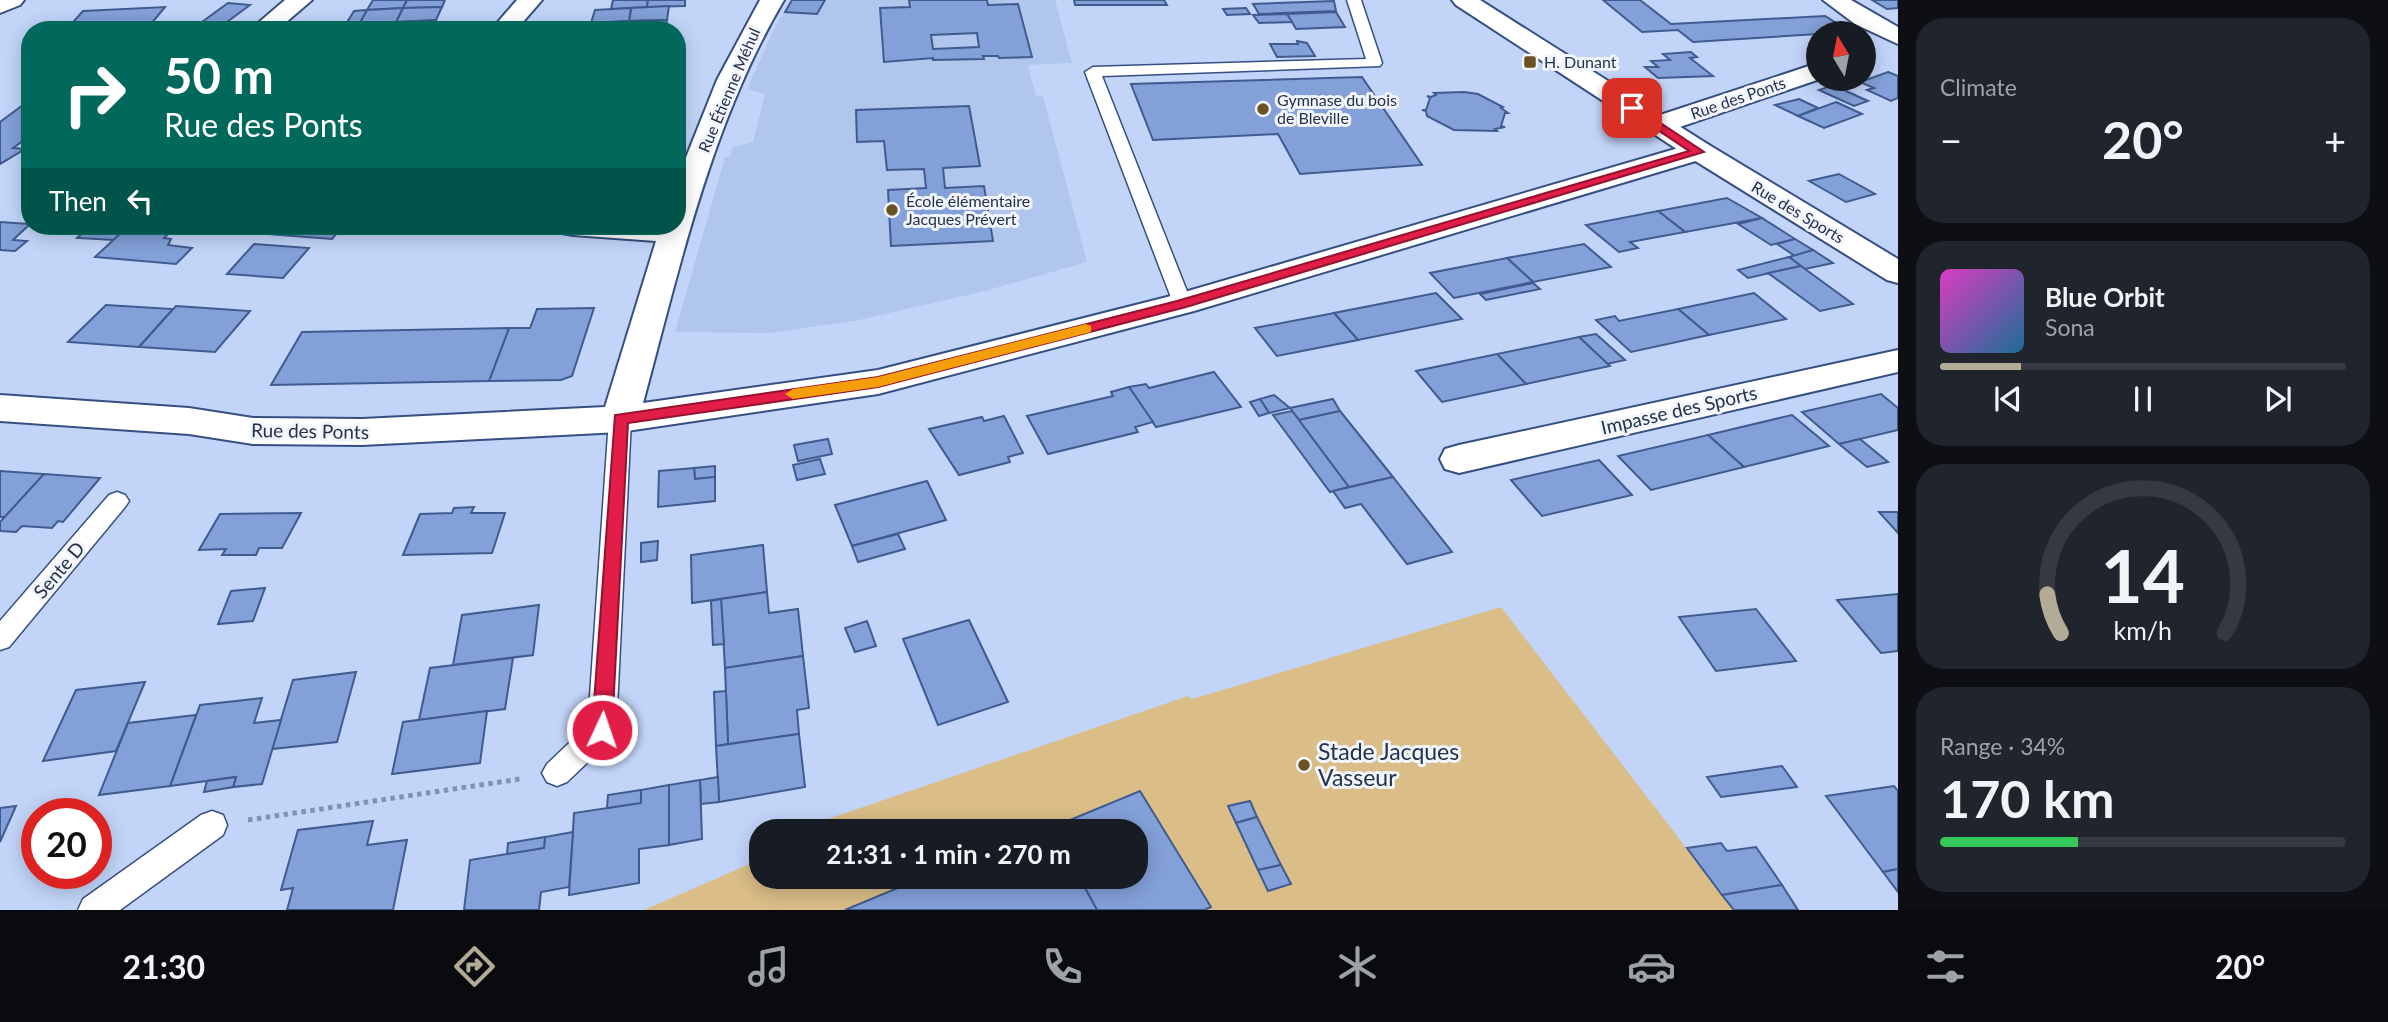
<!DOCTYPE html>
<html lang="en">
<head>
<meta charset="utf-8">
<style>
	body { margin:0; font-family:Lato,sans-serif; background:#20242c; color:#f1f3f6; height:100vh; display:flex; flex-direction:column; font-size:26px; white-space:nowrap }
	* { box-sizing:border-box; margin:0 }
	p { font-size:23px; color:#9ea1a6 }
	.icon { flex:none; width:38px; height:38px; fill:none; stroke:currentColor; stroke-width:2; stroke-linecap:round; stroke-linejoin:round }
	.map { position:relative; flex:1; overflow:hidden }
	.panel { display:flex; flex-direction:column; gap:18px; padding:18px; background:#0d0f14; width:490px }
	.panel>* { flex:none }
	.hud { position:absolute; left:21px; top:21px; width:665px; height:214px; border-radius:28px; box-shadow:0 4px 18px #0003; background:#00695c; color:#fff; overflow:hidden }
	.needle { width:46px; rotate:350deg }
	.controls { position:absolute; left:1806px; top:21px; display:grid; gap:14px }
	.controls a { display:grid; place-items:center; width:70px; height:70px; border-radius:50%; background:#171b24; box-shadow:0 4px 18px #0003; font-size:35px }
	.speed { position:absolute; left:21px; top:798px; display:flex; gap:14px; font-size:35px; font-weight:700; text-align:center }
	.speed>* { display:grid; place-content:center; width:91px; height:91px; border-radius:50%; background:#171b24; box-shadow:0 4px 18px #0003; line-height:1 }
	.speed .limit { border:10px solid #d22; background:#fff; color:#111 }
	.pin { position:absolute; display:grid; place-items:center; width:60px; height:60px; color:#fff; margin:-30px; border-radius:14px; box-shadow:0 4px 10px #0006 }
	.me { position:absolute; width:77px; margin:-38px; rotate:3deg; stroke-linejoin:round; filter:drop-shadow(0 0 5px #0008) }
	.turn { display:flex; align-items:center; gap:24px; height:147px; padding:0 28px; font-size:32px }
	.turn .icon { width:91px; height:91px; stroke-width:2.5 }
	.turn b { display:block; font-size:49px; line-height:60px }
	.then { display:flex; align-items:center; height:66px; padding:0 28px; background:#0003; gap:14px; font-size:26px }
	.big { font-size:52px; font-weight:700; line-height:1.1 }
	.panel .tile { flex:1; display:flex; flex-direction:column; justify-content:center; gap:10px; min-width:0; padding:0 24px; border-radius:28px; background:#20242c }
	.panel .dial { align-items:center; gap:0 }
	.dial svg { height:182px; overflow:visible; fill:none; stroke:#363941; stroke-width:7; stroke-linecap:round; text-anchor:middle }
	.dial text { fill:#f1f3f6; stroke:none }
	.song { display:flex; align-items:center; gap:21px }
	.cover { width:84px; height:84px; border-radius:10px; background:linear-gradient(135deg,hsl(310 70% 55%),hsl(200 70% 35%)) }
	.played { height:7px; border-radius:4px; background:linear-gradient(90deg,#b4ab97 20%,#363941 20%) }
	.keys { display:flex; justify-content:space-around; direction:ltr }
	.heat { display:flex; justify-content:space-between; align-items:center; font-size:38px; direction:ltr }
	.charge { height:10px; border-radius:5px; background:linear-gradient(90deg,#34c759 34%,#363941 0) }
	.trip { position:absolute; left:749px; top:819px; width:399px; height:70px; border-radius:28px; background:#171b24; box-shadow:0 4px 18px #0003; font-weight:700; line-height:70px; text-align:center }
	.menu { display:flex; height:112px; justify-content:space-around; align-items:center; background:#090b0e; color:#9ea1a6 }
	.menu .icon { width:49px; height:49px }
	.menu .on { color:#b4ab97 }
	.menu b { font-size:32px; color:#f1f3f6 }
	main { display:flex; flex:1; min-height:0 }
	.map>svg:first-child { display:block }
	.built { fill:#b0c6ec }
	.green { fill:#dabd87 }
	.building { fill:#83a0d8; stroke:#405b8f; stroke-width:2; fill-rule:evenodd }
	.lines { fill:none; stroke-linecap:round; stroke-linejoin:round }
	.service-casing { stroke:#354f82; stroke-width:3 }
	.minor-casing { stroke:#354f82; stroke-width:4 }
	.tertiary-casing { stroke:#354f82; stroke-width:4 }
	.path { stroke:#8191b0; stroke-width:5; stroke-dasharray:4.5 4.5; stroke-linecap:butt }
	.service { fill:#fff; fill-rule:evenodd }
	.minor { fill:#fff; fill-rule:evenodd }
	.tertiary { fill:#fff; fill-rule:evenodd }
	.route { fill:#e11d48; stroke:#92132f; stroke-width:2 }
	.slow { fill:#f59e0b }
	.poi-dot { fill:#6a5222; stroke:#f2f5fc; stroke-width:2.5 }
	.labels { text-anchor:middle; stroke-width:6; stroke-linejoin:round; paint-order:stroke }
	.far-poi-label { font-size:16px; fill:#253149; stroke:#f2f5fc; text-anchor:start }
	.far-street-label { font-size:16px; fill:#253149; stroke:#f2f5fc }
	.street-label { font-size:19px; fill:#253149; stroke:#f2f5fc }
	.near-poi-label { font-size:23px; fill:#253149; stroke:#f2f5fc; text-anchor:start }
</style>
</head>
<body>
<main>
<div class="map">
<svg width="1898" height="910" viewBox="0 0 1898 910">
	<rect width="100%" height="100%" fill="#c2d5f9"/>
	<path class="built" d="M792 0H1055L1072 63 1028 65 1036 96H1043L1087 262 985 291 859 320 770 333 675 332 725 157H730L733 147 753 142 765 94 747 89 774 29Z"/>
	<path class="green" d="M1501 607 1734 910H644L761 859V877H1136V831H793L1188 696 1192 699Z"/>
	<g class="building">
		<path d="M373 0H407L403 8 367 10Z"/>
		<path d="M407 0H445L442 7 403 8Z"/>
		<path d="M613 0H648L647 7 611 9Z"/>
		<path d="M648 0H685V6L647 7Z"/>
		<path d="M792 0H825L817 14 785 12Z"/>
		<path d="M909 0H987L988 5 1018 4 1032 57 999 58 998 56H983L984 59 933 60V58L884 62 880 8 910 7ZM977 33 979 47 933 49 931 35Z"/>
		<path d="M1074 0H1164L1167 5H1075Z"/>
		<path d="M1603 0H1640L1671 24 1825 16 1851 32 1693 42 1678 30 1642 32Z"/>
		<path d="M1872 0H1898V8L1887 9Z"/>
		<path d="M1334 1 1336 11 1259 14 1253 4Z"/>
		<path d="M228 3 250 5 216 30H191Z"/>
		<path d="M669 6 667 20 629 21 631 8Z"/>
		<path d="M165 7 146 30H66L83 11Z"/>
		<path d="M442 7 436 20 396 22 403 8Z"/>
		<path d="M403 8 396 22 359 24 367 10Z"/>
		<path d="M631 8 629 21 591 23 595 10Z"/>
		<path d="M1246 8 1250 14 1227 15 1223 9Z"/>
		<path d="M367 10 359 24H346L354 11Z"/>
		<path d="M1336 12 1345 27 1296 29 1287 14Z"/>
		<path d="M1287 14 1292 22 1259 23 1253 15Z"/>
		<path d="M436 20 431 30H415L419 21Z"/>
		<path d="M667 20 665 30H627L629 21Z"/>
		<path d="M419 21 415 30H377L381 23Z"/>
		<path d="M629 21 627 30H590L591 23Z"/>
		<path d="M381 23 377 30H338L342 24Z"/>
		<path d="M1297 41 1307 43 1315 56 1277 57 1270 44H1298Z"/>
		<path d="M1691 52 1697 57 1690 58 1713 76 1658 78 1645 67H1658L1651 61 1670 60 1663 54Z"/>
		<path d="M1888 72 1898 76V98L1891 101 1867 90 1874 88 1860 82Z"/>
		<path d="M1362 77 1422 165 1300 174 1278 134 1153 140 1131 84Z"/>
		<path d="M1833 85 1868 101 1854 106 1819 90Z"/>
		<path d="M1464 92 1478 94 1503 107 1501 108 1508 113H1505L1501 126 1505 127 1495 129 1497 131 1454 130 1427 116 1426 111 1422 110H1426L1430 98 1427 96 1431 97 1436 95 1434 93Z"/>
		<path d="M1799 99 1818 108 1798 116 1775 105Z"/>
		<path d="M1836 102 1862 114 1824 128 1798 116Z"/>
		<path d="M23 105H30V136L13 148 25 149 0 164V122Z"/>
		<path d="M969 106 980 166 943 168 945 188 984 186 993 241 891 246 888 190 926 188 924 169 887 170 884 141 857 142 856 110Z"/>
		<path d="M1839 174 1875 194 1846 202 1809 181Z"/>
		<path d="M1727 198 1762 218 1685 232 1658 211Z"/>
		<path d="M1658 211 1685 232 1630 242 1638 248 1619 252 1586 225Z"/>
		<path d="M1762 218 1795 239 1771 245 1738 224Z"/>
		<path d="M0 222 30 224 13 240 27 241 15 251 0 250Z"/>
		<path d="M91 226H129L114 240 77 238Z"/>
		<path d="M165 226H343L332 239Z"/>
		<path d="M123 231 168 234 164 238 171 239 168 245 192 248 176 264 95 257Z"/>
		<path d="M1795 239 1813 250 1795 256 1777 244Z"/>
		<path d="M254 244 309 248 283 278 227 274Z"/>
		<path d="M1584 244 1611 267 1533 282 1507 258Z"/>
		<path d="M1813 250 1833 263 1805 269 1789 257Z"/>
		<path d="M1789 257 1801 266 1748 278 1738 270Z"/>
		<path d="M1507 258 1533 282 1454 298 1430 273Z"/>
		<path d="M1801 266 1805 269 1853 304 1820 311 1768 273Z"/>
		<path d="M1533 283 1540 289 1486 300 1480 294Z"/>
		<path d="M1436 293 1462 319 1358 340 1334 313Z"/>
		<path d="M1754 293 1786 319 1709 335 1678 309Z"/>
		<path d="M106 305 173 309 139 347 68 342Z"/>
		<path d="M176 306 250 311 215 352 139 347Z"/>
		<path d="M594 308 572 376 561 380 489 381 509 328H530L537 309Z"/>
		<path d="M1678 309 1709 335 1631 352 1596 320 1615 316 1619 321Z"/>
		<path d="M1334 313 1358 340 1277 356 1255 328Z"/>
		<path d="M509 328 489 381 271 385 302 332Z"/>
		<path d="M1596 334 1625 360 1607 364 1579 337Z"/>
		<path d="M1579 337 1610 366 1526 384 1497 354Z"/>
		<path d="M1497 354 1526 384 1442 402 1416 371Z"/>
		<path d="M1214 372 1241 407 1156 427 1129 387 1146 384 1149 388Z"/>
		<path d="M1129 387 1153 422 1135 427 1138 432 1048 454 1027 416 1113 396 1111 392Z"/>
		<path d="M1881 394 1898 408V430L1839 444 1802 412Z"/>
		<path d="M1274 395 1290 408 1269 413 1260 399Z"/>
		<path d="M1260 399 1269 413 1259 416 1250 402Z"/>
		<path d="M1333 399 1340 411 1299 420 1290 408Z"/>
		<path d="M1292 411 1299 420 1349 487 1330 492 1273 415Z"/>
		<path d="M1340 411 1393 477 1349 487 1299 420Z"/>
		<path d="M1792 415 1829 446 1744 467 1708 435Z"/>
		<path d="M1004 416 1023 453 1008 457 1010 462 959 475 929 429 982 417 984 421Z"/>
		<path d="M1708 435 1744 467 1651 490 1618 456Z"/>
		<path d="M828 439 832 454 798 461 794 445Z"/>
		<path d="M1860 439 1888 462 1867 467 1839 444Z"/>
		<path d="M820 459 825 474 797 480 793 465Z"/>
		<path d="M1599 460 1632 495 1542 516 1511 480Z"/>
		<path d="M715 466V477L695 479 694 468Z"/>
		<path d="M694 468 695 479 715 477V501L658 507 659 471Z"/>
		<path d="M0 471 44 474 5 517H0Z"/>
		<path d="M44 474 100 478 63 522 58 521 52 528 22 526 16 532 0 531V522Z"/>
		<path d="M1393 477 1452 552 1407 564 1361 504 1345 508 1333 491Z"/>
		<path d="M927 481 946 520 852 546 835 505Z"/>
		<path d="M474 507 471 513H505L492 553 403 555 420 514 452 513 454 508Z"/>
		<path d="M1879 512H1898V533Z"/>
		<path d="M301 513 282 548H259L256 555H222L226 549 199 550 220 514Z"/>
		<path d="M898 534 905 549 858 562 852 546Z"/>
		<path d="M658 541 657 560 641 562V543Z"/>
		<path d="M763 545 767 592 692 603 691 555Z"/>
		<path d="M265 588 253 621 218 624 231 591Z"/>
		<path d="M767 592 769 613 798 609 803 656 725 668 721 599Z"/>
		<path d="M1898 594V651L1881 653 1837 600Z"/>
		<path d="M721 599 724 644 713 645 711 601Z"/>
		<path d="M539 605 533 655 453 665 462 615Z"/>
		<path d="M1756 609 1796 661 1716 671 1679 617Z"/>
		<path d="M969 620 1008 702 938 725 903 639Z"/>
		<path d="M867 621 876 646 855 652 845 628Z"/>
		<path d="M803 656 809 708 797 710 799 734 728 744 725 668Z"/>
		<path d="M513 658 505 709 419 720 430 668Z"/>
		<path d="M356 672 337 742 272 749 293 680Z"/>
		<path d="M145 682 116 751 43 761 76 690Z"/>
		<path d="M726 691 728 744 716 746 714 692Z"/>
		<path d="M262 698 254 723 281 720 262 784 233 787 236 777 170 786 200 705Z"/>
		<path d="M487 711 480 763 392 774 403 722Z"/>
		<path d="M196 715 170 786 99 795 128 723Z"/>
		<path d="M799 734 805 787 719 802 716 746Z"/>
		<path d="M1782 766 1797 787 1721 797 1707 777Z"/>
		<path d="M236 777 233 787 204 792 207 781Z"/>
		<path d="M718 777 719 802 701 804 700 780Z"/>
		<path d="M700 780 702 839 669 845V785Z"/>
		<path d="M669 785V845L639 849V883L569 895 574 813 641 803V790Z"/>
		<path d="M1894 786 1898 791V869L1883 872 1826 796Z"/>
		<path d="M641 790V803L607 808 608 795Z"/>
		<path d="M1140 791 1211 907 1204 910H1097L1079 877H1136V831H1055L1053 827Z"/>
		<path d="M1250 801 1257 817 1236 823 1228 806Z"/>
		<path d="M16 806 0 842V808Z"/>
		<path d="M1257 817 1281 865 1258 870 1236 823Z"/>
		<path d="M373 821 367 845 407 840 393 910H287L293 888 281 890 298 830Z"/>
		<path d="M573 832 569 887 541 892 539 910H464L470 860 544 848 545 837Z"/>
		<path d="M545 837 544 848 507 854 508 843Z"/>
		<path d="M1721 843 1727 851 1756 847 1782 885 1722 895 1687 848Z"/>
		<path d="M1281 865 1291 884 1268 891 1258 870Z"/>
		<path d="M1898 869V892L1883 872Z"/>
		<path d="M924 877H1079L1097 910H845Z"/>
		<path d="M1782 885 1798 910H1734L1722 895Z"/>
	</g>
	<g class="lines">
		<defs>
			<g id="service">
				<path d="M1347 0H1361L1382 63 1380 66 1102 76 1192 304 1189 308H1175L1085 72 1093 67 1366 59Z"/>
				<path d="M620 411 628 414 631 419 616 730 612 739 567 782 557 786 547 782 542 773 547 764 588 725 609 419 612 414Z"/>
				<path d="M117 492 125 495 129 501 125 507 9 647 0 650V621L109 495Z"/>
				<path d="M212 811 223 815 227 825 223 835 120 910H78L83 899 201 815Z"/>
			</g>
			<g id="minor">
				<path d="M0 0H24L20 5 0 13Z"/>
				<path d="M285 0H312L277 30H250Z"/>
				<path d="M517 0H542L516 30H491Z"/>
				<path d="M760 0H784C711 124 680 266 643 403L878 370 1171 296 1689 145 1699 143 1709 145 1713 151 1709 157 1194 311 878 394 620 432 362 445 253 444 189 434 0 421V395L189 408 253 418 362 419 605 407 656 241 573 235 562 233 558 226H677V180L717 80Z"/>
				<path d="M1823 0H1851L1898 27V44L1855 24Z"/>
				<path d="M1818 63 1820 79 1668 131 1658 133 1648 131 1644 125 1648 119Z"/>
				<path d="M1898 350V372L1459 473 1445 469 1440 459 1445 449 1459 445Z"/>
			</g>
			<path id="tertiary" d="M1452 0H1480L1709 145 1898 259V283L1887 280 1689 157 1456 5Z"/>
		</defs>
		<use href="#service" class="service-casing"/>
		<use href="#minor" class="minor-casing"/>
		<use href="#tertiary" class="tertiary-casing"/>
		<path class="path" d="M248 820 520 779"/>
		<use href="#service" class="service"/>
		<use href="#minor" class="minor"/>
		<use href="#tertiary" class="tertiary"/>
	</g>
	<path class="route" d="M1632 104 1704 152 1186 307 878 387 628 423 612 730 609 737 602 739 595 737 592 730 615 415 878 377 1177 301 1689 151 1628 110 1626 108Z"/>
	<path class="slow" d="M1086 324 1091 326V332L878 387 793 399 785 394 793 389 878 377Z"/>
	<g class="poi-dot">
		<rect x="1523" y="55" width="14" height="14" rx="3.5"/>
		<circle cx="1263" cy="109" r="7"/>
		<circle cx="892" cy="210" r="7"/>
		<circle cx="1304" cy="765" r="7"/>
	</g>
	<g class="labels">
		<g class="far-poi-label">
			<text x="1544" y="68">H. Dunant</text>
			<text x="1277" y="106">Gymnase du bois<tspan x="1277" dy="18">de Bleville</tspan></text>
			<text x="906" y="207">École élémentaire<tspan x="906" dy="18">Jacques Prévert</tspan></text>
		</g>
		<g class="far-street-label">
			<text transform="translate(729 90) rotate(-67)" y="6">Rue Étienne Méhul</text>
			<text transform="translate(1738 98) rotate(-19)" y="6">Rue des Ponts</text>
			<text transform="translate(1798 212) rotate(31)" y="6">Rue des Sports</text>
		</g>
		<g class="street-label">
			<text transform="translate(1679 410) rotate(-13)" y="7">Impasse des Sports</text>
			<text transform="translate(310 431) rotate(1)" y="7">Rue des Ponts</text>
			<text transform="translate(59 570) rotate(-50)" y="7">Sente D</text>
		</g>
		<g class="near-poi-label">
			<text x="1318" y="760">Stade Jacques<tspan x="1318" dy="26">Vasseur</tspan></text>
		</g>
	</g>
</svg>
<div class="controls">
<a><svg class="needle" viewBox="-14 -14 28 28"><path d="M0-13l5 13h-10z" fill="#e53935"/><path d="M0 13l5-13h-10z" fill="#9ea1a6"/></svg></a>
</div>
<div class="speed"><div class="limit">20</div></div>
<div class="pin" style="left:1632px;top:108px;background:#d93025"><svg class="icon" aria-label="arrive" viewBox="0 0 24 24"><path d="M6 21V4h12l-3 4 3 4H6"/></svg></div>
<svg class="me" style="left:602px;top:730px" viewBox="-20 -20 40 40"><circle r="17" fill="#e11d48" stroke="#fff" stroke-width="3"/><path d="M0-11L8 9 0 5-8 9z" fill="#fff"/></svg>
<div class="trip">21:31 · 1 min · 270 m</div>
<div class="hud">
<div class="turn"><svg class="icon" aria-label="right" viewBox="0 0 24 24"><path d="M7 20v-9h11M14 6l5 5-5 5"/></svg><div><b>50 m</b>Rue des Ponts</div></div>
<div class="then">Then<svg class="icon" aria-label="left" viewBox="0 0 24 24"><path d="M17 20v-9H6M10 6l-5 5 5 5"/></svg></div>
</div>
</div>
<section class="panel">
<div class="tile"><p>Climate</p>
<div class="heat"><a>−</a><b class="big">20°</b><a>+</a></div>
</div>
<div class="tile">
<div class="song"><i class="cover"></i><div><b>Blue Orbit</b><p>Sona</p></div></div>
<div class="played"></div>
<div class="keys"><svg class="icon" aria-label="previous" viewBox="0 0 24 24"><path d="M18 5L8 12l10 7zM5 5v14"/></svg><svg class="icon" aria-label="pause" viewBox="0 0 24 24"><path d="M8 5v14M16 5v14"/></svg><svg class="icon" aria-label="next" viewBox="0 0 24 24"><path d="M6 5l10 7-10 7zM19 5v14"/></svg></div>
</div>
<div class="tile dial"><svg viewBox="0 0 100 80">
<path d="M14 69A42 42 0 1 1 86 69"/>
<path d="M14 69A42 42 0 0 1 8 52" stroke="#b4ab97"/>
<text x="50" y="56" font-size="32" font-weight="700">14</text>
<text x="50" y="72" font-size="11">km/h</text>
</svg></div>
<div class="tile"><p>Range · 34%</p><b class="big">170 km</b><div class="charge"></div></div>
</section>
</main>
<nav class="menu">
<b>21:30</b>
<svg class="icon on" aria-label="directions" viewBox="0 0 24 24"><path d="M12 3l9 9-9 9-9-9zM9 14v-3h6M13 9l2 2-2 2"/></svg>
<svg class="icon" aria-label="music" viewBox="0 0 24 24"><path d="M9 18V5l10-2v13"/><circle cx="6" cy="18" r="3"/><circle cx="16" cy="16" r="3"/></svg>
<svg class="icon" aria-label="phone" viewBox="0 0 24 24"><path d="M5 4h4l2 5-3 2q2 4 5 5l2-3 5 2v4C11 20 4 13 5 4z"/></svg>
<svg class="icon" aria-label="climate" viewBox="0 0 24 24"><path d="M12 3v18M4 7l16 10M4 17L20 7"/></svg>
<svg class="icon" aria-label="car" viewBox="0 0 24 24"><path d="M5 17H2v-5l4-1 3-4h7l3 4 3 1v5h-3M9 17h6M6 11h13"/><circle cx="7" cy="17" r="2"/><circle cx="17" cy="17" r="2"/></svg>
<svg class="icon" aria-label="filters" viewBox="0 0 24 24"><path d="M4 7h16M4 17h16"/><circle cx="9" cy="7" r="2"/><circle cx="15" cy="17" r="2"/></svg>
<b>20°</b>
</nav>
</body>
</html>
